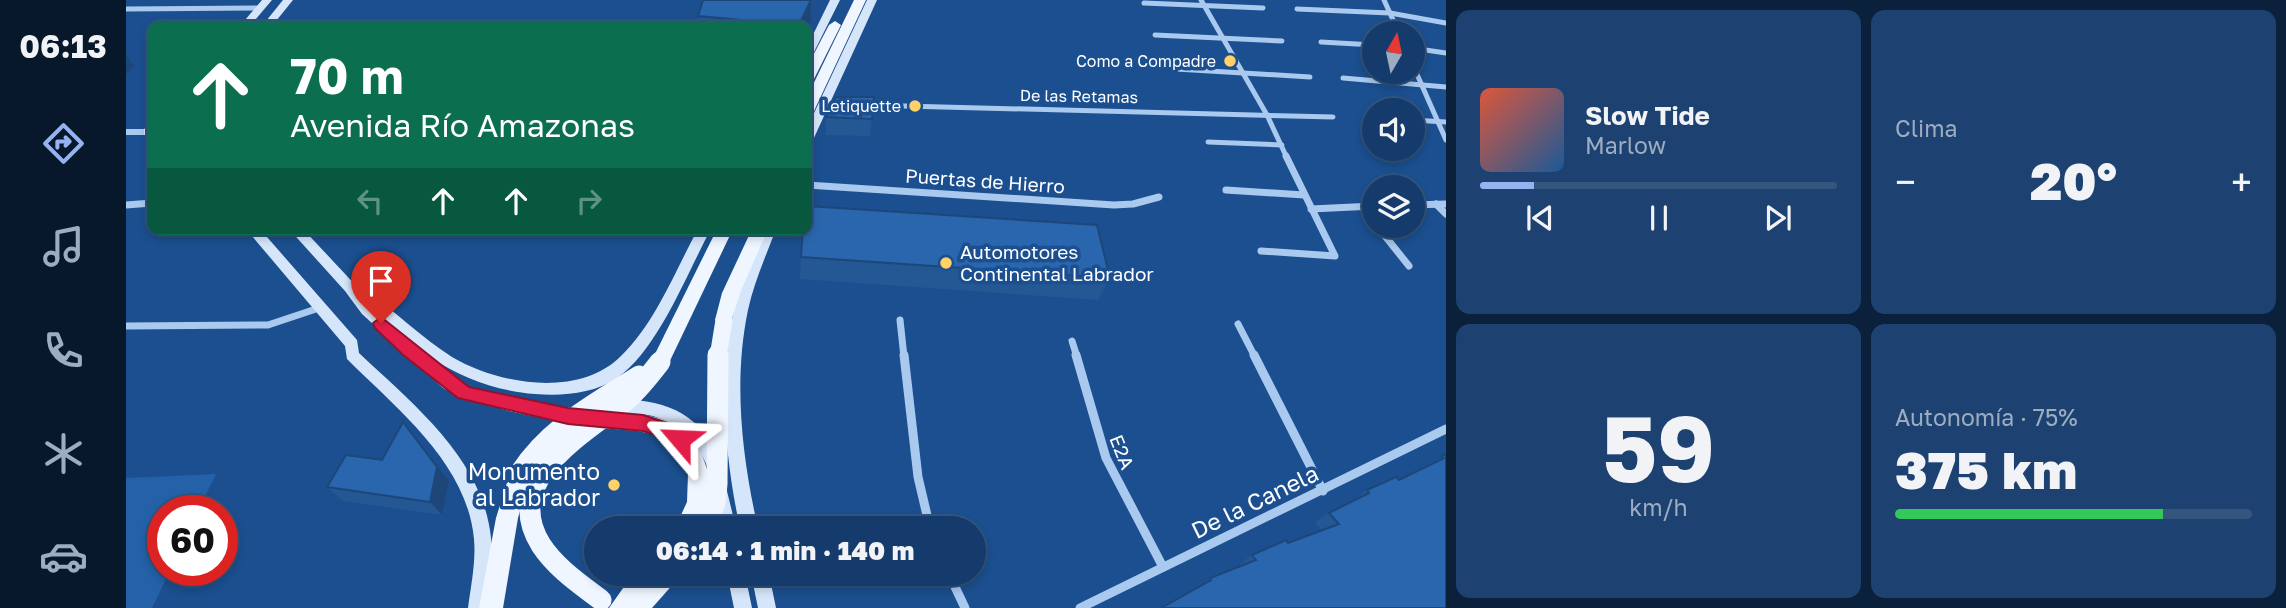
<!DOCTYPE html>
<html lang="es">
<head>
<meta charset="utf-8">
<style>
	body { margin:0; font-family:"Golos Text",sans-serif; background:#1d4271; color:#f1f3f6; height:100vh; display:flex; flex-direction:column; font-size:26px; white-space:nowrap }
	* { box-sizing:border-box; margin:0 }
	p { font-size:23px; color:#9dadc1 }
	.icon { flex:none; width:38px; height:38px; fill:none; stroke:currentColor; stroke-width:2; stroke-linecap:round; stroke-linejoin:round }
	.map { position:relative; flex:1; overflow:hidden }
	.panel { display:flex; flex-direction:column; gap:10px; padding:10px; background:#0b203b; width:840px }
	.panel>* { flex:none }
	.banner { position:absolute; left:21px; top:21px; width:665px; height:214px; border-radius:14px; box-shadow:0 4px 10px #0003,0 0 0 2px #33557e; background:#0b6e4f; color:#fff; overflow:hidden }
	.needle { width:46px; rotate:9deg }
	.tools { position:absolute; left:1236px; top:21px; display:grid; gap:14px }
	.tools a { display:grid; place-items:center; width:63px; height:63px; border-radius:50%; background:#143b6b; box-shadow:0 4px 10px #0003,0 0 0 2px #33557e; font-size:35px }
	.speed { position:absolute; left:21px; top:495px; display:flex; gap:14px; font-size:35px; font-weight:700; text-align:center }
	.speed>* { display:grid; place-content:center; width:91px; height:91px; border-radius:50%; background:#143b6b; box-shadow:0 4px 10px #0003,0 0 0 2px #33557e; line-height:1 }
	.speed .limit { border:10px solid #d22; background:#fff; color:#111 }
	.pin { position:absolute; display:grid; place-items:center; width:60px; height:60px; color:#fff; margin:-72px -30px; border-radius:50% 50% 50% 0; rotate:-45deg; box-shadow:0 0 7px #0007 }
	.pin .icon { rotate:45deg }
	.me { position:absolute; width:77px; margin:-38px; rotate:296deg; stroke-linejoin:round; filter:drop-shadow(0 0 5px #0008) }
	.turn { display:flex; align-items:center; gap:24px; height:147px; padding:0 28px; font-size:32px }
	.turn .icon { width:91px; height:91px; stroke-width:2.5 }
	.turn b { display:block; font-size:49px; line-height:60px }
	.lanes { display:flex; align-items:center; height:66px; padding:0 28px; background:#0003; justify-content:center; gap:35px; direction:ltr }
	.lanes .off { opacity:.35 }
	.big { font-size:52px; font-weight:800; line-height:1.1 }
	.panel .widget { flex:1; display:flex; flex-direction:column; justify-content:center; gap:10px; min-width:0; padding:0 24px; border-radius:14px; background:#1d4271 }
	.panel .dial { align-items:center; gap:0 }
	.dial b { font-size:91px; line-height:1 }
	.song { display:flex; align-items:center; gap:21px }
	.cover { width:84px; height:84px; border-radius:10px; background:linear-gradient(135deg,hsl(10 70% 55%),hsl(210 70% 35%)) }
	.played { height:7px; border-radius:4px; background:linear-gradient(90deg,#95b2f1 15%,#33557e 15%) }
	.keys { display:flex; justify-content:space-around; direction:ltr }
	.heat { display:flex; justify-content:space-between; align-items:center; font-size:38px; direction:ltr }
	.charge { height:10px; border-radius:5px; background:linear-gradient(90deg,#34c759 75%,#33557e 0) }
	.panel .tiles { flex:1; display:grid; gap:10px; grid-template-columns:repeat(2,1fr) }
	.trip { position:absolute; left:458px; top:516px; width:402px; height:70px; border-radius:35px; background:#143b6b; box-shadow:0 4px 10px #0003,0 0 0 2px #33557e; font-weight:800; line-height:70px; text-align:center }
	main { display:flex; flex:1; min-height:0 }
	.menu { display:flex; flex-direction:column; width:126px; justify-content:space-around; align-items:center; background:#08182b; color:#9dadc1 }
	.menu .icon { width:49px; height:49px }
	.menu .on { color:#95b2f1 }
	.menu b { font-size:32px; color:#f1f3f6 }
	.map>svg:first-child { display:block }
	.green { fill:#2461a8 }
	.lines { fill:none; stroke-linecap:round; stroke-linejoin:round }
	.minor-far2 { stroke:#a9c9ee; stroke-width:5 }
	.minor-far1 { stroke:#a9c9ee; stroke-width:7 }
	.minor { stroke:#a9c9ee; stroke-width:9 }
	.tertiary { fill:#a9c9ee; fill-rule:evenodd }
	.secondary { fill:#d6e6fa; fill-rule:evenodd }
	.primary { fill:#f0f6ff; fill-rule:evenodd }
	.primary-bridge-far1 { stroke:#f0f6ff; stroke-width:17 }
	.primary-bridge { stroke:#f0f6ff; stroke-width:21 }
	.wall { fill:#245895 }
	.shaded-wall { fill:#1d4779 }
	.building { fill:#2a66ad; stroke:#1d4779; stroke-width:2 }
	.route { fill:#e11d48; stroke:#92132f; stroke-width:2 }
	.poi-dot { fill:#ffd166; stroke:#1b4f8f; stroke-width:2.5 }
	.labels { text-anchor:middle; stroke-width:7; stroke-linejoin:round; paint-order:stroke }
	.far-poi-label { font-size:16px; fill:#fff; stroke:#1b4f8f; text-anchor:end }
	.far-street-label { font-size:16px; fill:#fff; stroke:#1b4f8f }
	.street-label { font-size:19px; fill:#fff; stroke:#1b4f8f }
	.poi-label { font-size:19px; fill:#fff; stroke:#1b4f8f; text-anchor:start }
	.near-poi-label { font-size:23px; fill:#fff; stroke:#1b4f8f; text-anchor:end }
	.near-street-label { font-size:23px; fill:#fff; stroke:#1b4f8f }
</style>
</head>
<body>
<main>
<nav class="menu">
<b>06:13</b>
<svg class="icon on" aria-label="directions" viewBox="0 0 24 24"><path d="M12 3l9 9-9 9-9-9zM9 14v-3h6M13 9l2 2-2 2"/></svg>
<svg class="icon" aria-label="music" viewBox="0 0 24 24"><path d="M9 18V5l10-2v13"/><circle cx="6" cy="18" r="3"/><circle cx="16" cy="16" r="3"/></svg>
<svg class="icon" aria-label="phone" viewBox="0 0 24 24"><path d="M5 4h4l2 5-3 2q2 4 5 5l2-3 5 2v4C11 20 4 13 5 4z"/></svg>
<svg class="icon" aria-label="climate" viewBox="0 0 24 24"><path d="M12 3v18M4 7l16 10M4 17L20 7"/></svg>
<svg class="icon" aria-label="car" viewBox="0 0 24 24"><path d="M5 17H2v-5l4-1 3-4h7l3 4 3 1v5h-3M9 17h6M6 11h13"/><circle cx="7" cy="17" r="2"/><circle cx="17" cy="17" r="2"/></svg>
</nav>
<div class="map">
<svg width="1320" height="608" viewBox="0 0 1320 608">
	<rect width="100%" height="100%" fill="#1b4f8f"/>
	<path class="green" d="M90 474 72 511H37V570L44 571 26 608H0V478Z"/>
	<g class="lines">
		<g class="minor-far2">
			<path d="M1075 0 1141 115 1161 158"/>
			<path d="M1258 0 1273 33"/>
			<path d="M1018 3 1137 8"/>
			<path d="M0 9 134 8"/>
			<path d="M1171 9 1264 13 1320 23"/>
			<path d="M1029 35 1156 41"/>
			<path d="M1195 42 1248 45"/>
			<path d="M1286 48 1320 53"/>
			<path d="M1286 63 1320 140"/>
			<path d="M1050 69 1184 77"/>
			<path d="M1217 78 1320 87"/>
			<path d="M740 105 1207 117"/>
			<path d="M1286 120 1320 122"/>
			<path d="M1082 142 1156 145"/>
		</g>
		<g class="minor-far1">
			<path d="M681 185 988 205 1007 204 1033 197"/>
			<path d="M1100 190 1178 195"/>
			<path d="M1310 204 1320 214"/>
			<path d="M0 205 26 203"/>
			<path d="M1286 205 1320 204"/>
			<path d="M1236 207 1248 221"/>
			<path d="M1185 209 1248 206"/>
			<path d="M1251 226 1283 266"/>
			<path d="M1135 251 1209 256 1160 156"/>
			<path d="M774 320 778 357"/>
			<path d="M1112 324 1129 357"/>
			<path d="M0 326 142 325 196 307"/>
			<path d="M946 341 951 357"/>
		</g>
		<g class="minor">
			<path d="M778 355 792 477 804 528"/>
			<path d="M950 355 980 458 1037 567"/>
			<path d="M1128 355 1197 491"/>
			<path d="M823 574 839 608"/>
			<path d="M954 608 1320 429"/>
		</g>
		<rect class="tertiary" x="0" y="129" width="26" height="6"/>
		<g class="secondary">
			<path d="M136 0H146L124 26H114Z"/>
			<path d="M157 0H167L146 26H136Z"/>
			<path d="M704 0H714L686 56 681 59V47Z"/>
			<path d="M741 0H751L687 140 681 144V128Z"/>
			<path d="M26 124V134L18 135V129Z"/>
			<path d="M120 229H134L231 340 233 353C287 404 357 459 365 538 368 561 364 585 360 608H342C345 585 350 562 348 539 341 463 271 409 221 359L219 346Z"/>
			<path d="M163 229H177L235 291 242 292C271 313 296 338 326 357 374 385 453 398 495 356 530 322 549 271 572 229H585C561 273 532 350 491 378 467 394 437 396 409 394 371 391 335 378 304 357L327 378 341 387 399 399 401 404 399 409 393 411 338 400 317 388 236 314 219 291Z"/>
			<path d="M637 229H650C640 256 628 282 622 310 607 381 616 458 632 528H614C599 459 592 380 608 310 614 282 627 256 637 229Z"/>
			<path d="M494 399C545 401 575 415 596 463L594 468 588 471 582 468C570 441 553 421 522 415 511 413 499 415 488 411L486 406 488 401Z"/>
			<path d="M594 485 600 487 610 528H592L586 493 588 487Z"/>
			<path d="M601 574H619L626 608H608Z"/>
			<path d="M625 574H643L650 608H632Z"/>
		</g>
		<g class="primary">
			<path d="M728 0H740L688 111 681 115V97Z"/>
			<path d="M709 21 715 25 688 79 681 83V67L703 25Z"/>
			<path d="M591 229H607L541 367 534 370 527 367 525 362Z"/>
			<path d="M626 229H642L614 293 604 325H592L589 320 596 293Z"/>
			<path d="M383 395C406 400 429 406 452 409 502 416 562 404 580 466 587 488 582 509 572 528H549L561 502 562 474 555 455 534 436 512 431 452 426 383 411 376 409 373 403 376 397Z"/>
			<path d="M394 463 401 466 404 473 392 518 377 608H353L370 518 384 473 387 466Z"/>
			<path d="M507 574H552L549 582 526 608H483Z"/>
		</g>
		<path class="primary-bridge-far1" d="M592 357 598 320"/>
		<g class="primary-bridge">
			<path d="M394 473C423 428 469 404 513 376"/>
			<path d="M579 528 589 503 591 484 592 355"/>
			<path d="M475 600C454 584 430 568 415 545 374 480 457 434 498 402 512 391 523 376 534 362"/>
		</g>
	</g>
	<g class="wall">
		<path d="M577 0H685V20L681 26H573L572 16Z"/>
		<path d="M748 97 744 136 700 135V117Z"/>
		<path d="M675 257 984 278 972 300 674 279Z"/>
		<path d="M289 437 323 481 316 515 217 501 201 487 256 460Z"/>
		<path d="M1320 454V608L1072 587 1084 578 1115 566 1114 564 1126 555 1196 531 1189 522 1203 513 1226 501 1241 490 1273 480 1300 467Z"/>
	</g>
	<g class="shaded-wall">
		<path d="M685 0V20L681 29V26H673V25Z"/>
		<path d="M0 55 8 66 0 74Z"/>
		<path d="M277 422 323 481 316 515 304 502Z"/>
	</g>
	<g class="building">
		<path d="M577 0H685L673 25 572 16Z"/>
		<path d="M710 97H748L746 119 700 117Z"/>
		<path d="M681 206 971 225 984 278 675 257 677 229H681Z"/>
		<path d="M277 422 311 467 304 502 201 487 220 455 256 460Z"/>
		<path d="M1320 454V608H1035L1085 580 1084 578 1130 560 1126 555 1160 540 1162 543 1213 524 1203 513 1243 493 1241 490 1270 477 1273 480 1318 458 1315 456Z"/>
	</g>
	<path class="route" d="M255 317 343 387 442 408 517 415 548 425 560 433 563 439 560 445 554 447 536 437 517 431 442 424 332 398 276 354 249 328 247 323Z"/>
	<g class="poi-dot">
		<circle cx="1104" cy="61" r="7"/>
		<circle cx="789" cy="106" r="7"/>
		<circle cx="820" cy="263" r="7"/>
		<circle cx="488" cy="485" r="7"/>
	</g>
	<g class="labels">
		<g class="far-poi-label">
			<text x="1090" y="67">Como a Compadre</text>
			<text x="775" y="112">Letiquette</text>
		</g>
		<g class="far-street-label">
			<text transform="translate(953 96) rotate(1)" y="6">De las Retamas</text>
		</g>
		<g class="street-label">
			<text transform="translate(859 181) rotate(4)" y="7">Puertas de Hierro</text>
			<text transform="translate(996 452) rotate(68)" y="7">E2A</text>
		</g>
		<g class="poi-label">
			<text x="834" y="259">Automotores<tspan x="834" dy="22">Continental Labrador</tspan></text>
		</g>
		<g class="near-poi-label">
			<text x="474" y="480">Monumento<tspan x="474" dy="26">al Labrador</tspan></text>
		</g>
		<g class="near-street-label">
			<text transform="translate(1129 502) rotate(-26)" y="8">De la Canela</text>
		</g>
	</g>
</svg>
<div class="tools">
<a><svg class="needle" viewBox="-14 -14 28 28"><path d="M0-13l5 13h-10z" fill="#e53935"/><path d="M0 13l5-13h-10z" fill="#9dadc1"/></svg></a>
<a><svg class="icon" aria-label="sound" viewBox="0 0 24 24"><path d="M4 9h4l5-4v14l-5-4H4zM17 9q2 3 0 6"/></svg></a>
<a><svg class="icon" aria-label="layers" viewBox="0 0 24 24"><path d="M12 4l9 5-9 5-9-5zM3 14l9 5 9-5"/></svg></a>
</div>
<div class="speed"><div class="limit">60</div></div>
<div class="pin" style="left:255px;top:323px;background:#d93025"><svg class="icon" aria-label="arrive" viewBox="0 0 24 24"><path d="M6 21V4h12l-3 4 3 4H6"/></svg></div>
<svg class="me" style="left:554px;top:439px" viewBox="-20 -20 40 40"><path d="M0-17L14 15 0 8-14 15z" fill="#e11d48" stroke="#fff" stroke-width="4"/></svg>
<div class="trip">06:14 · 1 min · 140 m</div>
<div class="banner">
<div class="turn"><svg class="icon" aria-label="ahead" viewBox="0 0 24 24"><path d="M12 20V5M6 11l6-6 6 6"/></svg><div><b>70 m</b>Avenida Río Amazonas</div></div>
<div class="lanes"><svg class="icon off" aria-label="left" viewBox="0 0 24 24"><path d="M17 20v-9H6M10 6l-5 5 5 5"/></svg><svg class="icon" aria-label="ahead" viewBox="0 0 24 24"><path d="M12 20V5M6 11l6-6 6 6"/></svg><svg class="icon" aria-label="ahead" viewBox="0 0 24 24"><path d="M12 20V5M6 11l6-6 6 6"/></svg><svg class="icon off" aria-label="right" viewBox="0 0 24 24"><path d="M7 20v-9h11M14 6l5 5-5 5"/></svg></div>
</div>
</div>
<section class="panel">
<div class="tiles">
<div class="widget">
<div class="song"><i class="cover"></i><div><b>Slow Tide</b><p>Marlow</p></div></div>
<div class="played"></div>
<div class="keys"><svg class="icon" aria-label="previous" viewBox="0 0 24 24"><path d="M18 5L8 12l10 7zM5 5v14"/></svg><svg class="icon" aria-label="pause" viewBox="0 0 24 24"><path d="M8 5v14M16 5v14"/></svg><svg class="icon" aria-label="next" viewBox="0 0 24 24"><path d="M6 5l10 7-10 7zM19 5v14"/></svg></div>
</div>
<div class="widget"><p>Clima</p>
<div class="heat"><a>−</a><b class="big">20°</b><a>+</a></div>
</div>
<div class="widget dial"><b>59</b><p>km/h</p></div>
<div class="widget"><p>Autonomía · 75%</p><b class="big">375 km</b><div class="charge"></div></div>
</div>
</section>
</main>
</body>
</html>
